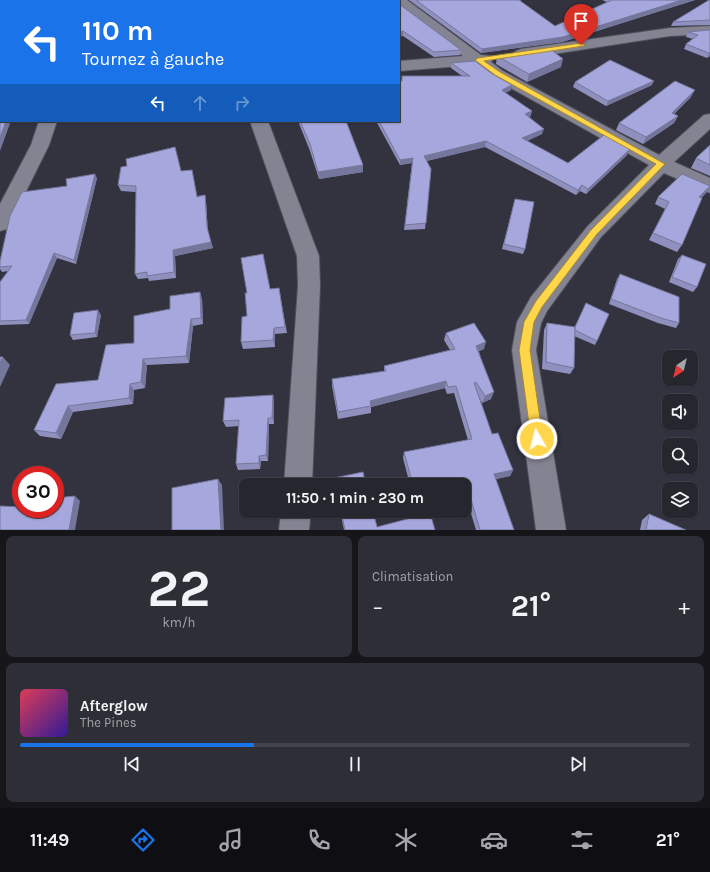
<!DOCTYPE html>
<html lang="fr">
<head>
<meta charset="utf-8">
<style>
	body { margin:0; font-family:Karla,sans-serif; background:#2e2e37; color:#f1f3f6; height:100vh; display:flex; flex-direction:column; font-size:15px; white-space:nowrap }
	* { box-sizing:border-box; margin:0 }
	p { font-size:13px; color:#a4a5aa }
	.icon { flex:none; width:22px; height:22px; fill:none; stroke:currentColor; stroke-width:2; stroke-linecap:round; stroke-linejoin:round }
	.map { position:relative; height:530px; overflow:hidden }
	.sheet { display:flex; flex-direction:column; gap:6px; padding:6px; background:#15151a; flex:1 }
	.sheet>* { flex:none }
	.top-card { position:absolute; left:0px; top:0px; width:400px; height:122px; box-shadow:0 1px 3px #0004,0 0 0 1px #42434b; background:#1a73e8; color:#fff; overflow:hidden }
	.needle { width:26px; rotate:215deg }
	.controls { position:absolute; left:662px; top:350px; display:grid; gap:8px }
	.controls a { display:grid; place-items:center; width:36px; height:36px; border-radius:8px; background:#26262f; box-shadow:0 1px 3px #0004,0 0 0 1px #42434b; font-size:20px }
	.speed { position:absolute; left:12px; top:466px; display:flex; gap:8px; font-size:20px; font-weight:700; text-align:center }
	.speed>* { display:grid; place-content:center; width:52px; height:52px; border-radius:50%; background:#26262f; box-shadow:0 1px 3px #0004,0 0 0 1px #42434b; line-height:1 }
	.speed .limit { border:6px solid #d22; background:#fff; color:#111 }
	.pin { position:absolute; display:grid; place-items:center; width:34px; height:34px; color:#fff; margin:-41px -17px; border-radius:50% 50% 50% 0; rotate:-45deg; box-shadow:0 0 4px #0007 }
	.pin .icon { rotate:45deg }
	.me { position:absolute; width:44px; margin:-22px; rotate:352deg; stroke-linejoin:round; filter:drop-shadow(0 0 3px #0008) }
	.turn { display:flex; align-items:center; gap:14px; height:84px; padding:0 16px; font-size:18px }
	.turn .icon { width:52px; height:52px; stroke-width:2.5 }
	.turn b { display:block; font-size:28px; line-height:34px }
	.lanes { display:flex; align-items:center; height:38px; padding:0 16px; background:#0003; justify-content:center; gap:20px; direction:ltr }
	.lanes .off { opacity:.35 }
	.big { font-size:30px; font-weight:700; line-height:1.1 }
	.sheet .widget { flex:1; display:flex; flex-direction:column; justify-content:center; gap:6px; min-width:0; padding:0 14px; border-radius:8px; background:#2e2e37 }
	.sheet .dial { align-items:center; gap:0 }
	.dial b { font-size:52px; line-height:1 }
	.song { display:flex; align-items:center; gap:12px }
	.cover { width:48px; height:48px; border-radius:6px; background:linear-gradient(135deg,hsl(350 70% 55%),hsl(250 70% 35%)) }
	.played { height:4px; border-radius:2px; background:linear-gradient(90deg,#1a73e8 35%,#42434b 35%) }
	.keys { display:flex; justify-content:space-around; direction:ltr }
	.heat { display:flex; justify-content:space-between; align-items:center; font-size:22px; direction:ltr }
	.sheet .tiles { flex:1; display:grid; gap:6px; grid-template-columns:1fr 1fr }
	.widget:last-child { grid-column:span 2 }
	.trip { position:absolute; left:239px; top:478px; width:232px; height:40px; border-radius:8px; background:#26262f; box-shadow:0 1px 3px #0004,0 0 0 1px #42434b; font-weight:700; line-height:40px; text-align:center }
	.tabs { display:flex; height:64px; justify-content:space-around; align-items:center; background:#0f0f13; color:#a4a5aa }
	.tabs .icon { width:28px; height:28px }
	.tabs .selected { color:#1a73e8 }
	.tabs b { font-size:18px; color:#f1f3f6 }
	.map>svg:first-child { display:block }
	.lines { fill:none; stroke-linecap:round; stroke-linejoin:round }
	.minor-casing { stroke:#51515c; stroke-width:2 }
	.minor { fill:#838392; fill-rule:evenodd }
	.wall { fill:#8f90be }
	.shaded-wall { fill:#74769b }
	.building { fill:#a6a8dd; stroke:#74769b }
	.route { fill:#ffd54a; stroke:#a68a30 }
</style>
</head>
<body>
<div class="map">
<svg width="710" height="530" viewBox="0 0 710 530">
	<rect width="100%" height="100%" fill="#33323f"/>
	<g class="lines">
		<defs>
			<g id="minor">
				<rect x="59" y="0" width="14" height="1"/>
				<path d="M391 0H407L481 55 491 56 493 59 491 62 503 71 659 155 704 115 710 114V129L674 162 710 178V193L664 173 601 237 547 311 541 323 536 350 566 530H536L512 350 517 322 531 297 587 227 649 165 491 77 474 65 399 71V61L463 56 399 7V1Z"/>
				<path d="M710 26V34L670 36 521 59 516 57 513 54 516 51 521 49 670 28Z"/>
				<rect x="0" y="100" width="1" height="10"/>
				<path d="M39 121H57L49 145 10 224 7 229 0 231V204L31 145Z"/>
				<path d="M250 121H268L319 256 320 286 312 485H284L298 286 297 256Z"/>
				<path d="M281 511H311L309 530H279Z"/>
			</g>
		</defs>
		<use href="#minor" class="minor-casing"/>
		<use href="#minor" class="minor"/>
	</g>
	<g class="wall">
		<path d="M302 0H398V1H304Z"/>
		<path d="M409 0H521L520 1 555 26 607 2 602 0H695L562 42 481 53Z"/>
		<path d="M710 0V25L671 26 673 22Z"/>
		<path d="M399 4 461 50 460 55 434 57 403 36Z"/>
		<path d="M710 30V56L707 58 684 49 686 44 693 39 686 37 688 32Z"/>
		<path d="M497 56 561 67 527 82 496 64Z"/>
		<path d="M451 63 511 90 505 93 532 111 530 117H529L542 134 527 141 568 163 627 155 586 194 580 191 576 195 485 147 426 161 431 169 425 229 404 230 412 163 400 165 376 121H399L402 76H462L451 68Z"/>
		<path d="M575 82 652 85 606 106 573 87Z"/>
		<path d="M691 97 674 114 678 116 674 123 643 144 616 130 619 123Z"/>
		<path d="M298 121H346L363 172 319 179 310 151Z"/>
		<path d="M710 145V176L691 168 696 158Z"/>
		<path d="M192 170 197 196 205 195 206 202 208 233 213 248 175 256 176 278 149 281 148 278 138 279 135 274 136 192 121 191 118 185Z"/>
		<path d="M97 178 76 264 57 258 29 324 0 325V282L8 271 2 272 0 269V261L67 186Z"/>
		<path d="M710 186 706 193 701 198 682 245 677 252 649 240 665 209 655 204 658 197Z"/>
		<path d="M515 199 525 249 523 254 502 249Z"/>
		<path d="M682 255 697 287 693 292 669 282 678 259Z"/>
		<path d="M620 274 679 323 676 328 658 323 609 304 617 279Z"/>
		<path d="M279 288 287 333 275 334V347L243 349 241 342 247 316 270 289Z"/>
		<path d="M202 299 203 324 193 326 189 363 147 365 145 388 134 390 133 404 73 412 61 439 40 436 34 430 98 380 134 343 170 309Z"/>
		<path d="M101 315 97 337 73 340 70 335Z"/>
		<path d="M547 323 574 327 597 341 595 345 574 336V368L570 374 542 369 544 330Z"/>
		<path d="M446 333 484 349 479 351 491 399 482 403 480 399 492 434 513 470 510 476 496 479 514 530H476L464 490V485H462V484L459 485H410L403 458 404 452 468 440 454 393 447 394 445 388 371 407V413L338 419 332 386V379L384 371V366L450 350 444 340Z"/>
		<path d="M274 401V424H269L268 461H261L260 469 238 470 236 464 239 426 226 427 223 421Z"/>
		<path d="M340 511H373L377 527 435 530H344Z"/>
		<path d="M649 514 686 530H640L642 520Z"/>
	</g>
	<g class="shaded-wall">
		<path d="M682 0H695L562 42 481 53 482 49Z"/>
		<path d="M403 31V36L399 37V32Z"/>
		<path d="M709 53H710V56L707 58Z"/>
		<path d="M563 59 561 67 527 82 529 74Z"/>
		<path d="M654 81 652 85 606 106 608 101Z"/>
		<path d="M512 85 511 90 501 95 502 90Z"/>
		<path d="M695 90 691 97 668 120 672 113Z"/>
		<path d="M532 111 530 117 523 120 525 114Z"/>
		<path d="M678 116 674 123 643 144 646 137Z"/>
		<path d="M6 121H11L0 151V138Z"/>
		<path d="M544 129 542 134 520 144 522 138Z"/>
		<path d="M486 141 485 147 423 162 424 156Z"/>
		<path d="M630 149 627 155 586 194 588 189Z"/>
		<path d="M413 158 412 163 400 165V160Z"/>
		<path d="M363 165V172L319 179 318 172Z"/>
		<path d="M95 174 97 178 76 264 74 260Z"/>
		<path d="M582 185 580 191 576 195 578 190Z"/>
		<path d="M710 186 706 193 695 204 699 197Z"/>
		<path d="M205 195 206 202 208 233 207 227Z"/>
		<path d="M211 242 213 248 175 256 176 278 174 272 173 250Z"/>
		<path d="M54 253 57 258 29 324 26 320Z"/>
		<path d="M200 292 202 299 203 324 201 318Z"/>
		<path d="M98 310 101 315 97 337 95 333Z"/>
		<path d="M191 319 193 326 189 363 186 356Z"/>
		<path d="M274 328 275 334V347L273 340Z"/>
		<path d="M486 342 484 349 474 353 476 346Z"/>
		<path d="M3 357 10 365 0 387V363Z"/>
		<path d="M143 359 147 365 145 388 141 382Z"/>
		<path d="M446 381 445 388 371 407 370 401Z"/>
		<path d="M130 384 134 390 133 404 129 398Z"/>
		<path d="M494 392 491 399 482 403 485 396Z"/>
		<path d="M273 395 274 401V424L272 418Z"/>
		<path d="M68 406 73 412 61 439 56 433Z"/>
		<path d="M268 418 269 424 268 461 266 455Z"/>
		<path d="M259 456 261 461 260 469 259 463Z"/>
		<path d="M513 470 510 476 492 480 494 474Z"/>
		<path d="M218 479 222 485 224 530H221Z"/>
		<path d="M75 496 80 501 75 530H69Z"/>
	</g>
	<g class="building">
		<rect x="96" y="0" width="57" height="1"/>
		<path d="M233 0H298L299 1H233Z"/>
		<path d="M309 0H398V1H310Z"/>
		<path d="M416 0H519L555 26 612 0H682L563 37 482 49Z"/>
		<path d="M709 0H710V20L673 22Z"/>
		<path d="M399 4 461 50 434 52 403 31 399 32Z"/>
		<path d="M710 30V53H709L686 44 698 35 688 32Z"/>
		<path d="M549 48 563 59 529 74 497 56Z"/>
		<path d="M610 60 654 81 608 101 575 82Z"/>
		<path d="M475 61 491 73 512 85 502 90 503 91 532 111 525 114 544 129 522 138 568 163 604 135 630 149 588 189 582 185 578 190 486 141 424 156 431 169 426 223 405 225 413 158 400 160 379 121H399V81H402V76H470L451 63Z"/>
		<path d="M675 81 695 90 672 113 678 116 646 137 619 123Z"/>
		<path d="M0 117H1V121H6L0 138Z"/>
		<path d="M300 121H346L363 165 318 172 310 144Z"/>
		<path d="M710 145V165L696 158Z"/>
		<path d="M175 147 181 171 192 170 197 197 205 195 207 227 211 242 173 250 174 272 147 276V272L135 274 136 186 118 185 121 167 127 166 126 159Z"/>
		<path d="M95 174 74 260 54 253 26 320 0 321V282L12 266 0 267V261L10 216 22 192 67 186 66 179Z"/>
		<path d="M682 174 710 186 699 197 702 198 682 245 653 233 669 202 658 197Z"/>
		<path d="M515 199 534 202 525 249 504 244Z"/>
		<path d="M263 254 270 289 279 288 285 327 274 328 273 340 241 342 242 317 247 316 245 293H247L241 258Z"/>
		<path d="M682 255 706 264 697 287 672 277Z"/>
		<path d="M620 274 679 297V323L661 318 611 299Z"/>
		<path d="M200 292 201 318 191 319 186 356 143 359 141 382 130 384 129 398 68 406 56 433 34 430 56 384 98 380 106 345 134 343V316L170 309V296Z"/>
		<path d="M586 303 609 314 597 341 575 330V327Z"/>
		<path d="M98 310 95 333 70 335 74 313Z"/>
		<path d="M474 323 486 342 476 346 494 392 485 396 476 382 474 383 492 434 498 433 513 470 494 474 514 530H480L465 479 433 485H413L404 452 472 439 456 386 448 387 446 381 370 401 371 406 338 412 332 379 386 371 384 366 455 349 446 333Z"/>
		<path d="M547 323 575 327 574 368 546 362Z"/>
		<path d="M0 357H3L0 363Z"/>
		<path d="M273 395 272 418H268L266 455 259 456V463L236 464 239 420 223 421 225 398Z"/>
		<path d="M363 472 366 485H335L334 478Z"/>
		<path d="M218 479 221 530H172V488Z"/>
		<path d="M75 496 69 530H0V506L21 507V509H55V498Z"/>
		<path d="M341 511H373L377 527 430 513 435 530H345Z"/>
		<path d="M649 514 686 530H646Z"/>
	</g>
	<path class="route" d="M581 43 585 45 584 46 484 61 500 72 665 164 597 234 542 307 534 322 530 350 543 439 541 443 537 444 533 443 531 439 519 350 524 322 536 301 591 230 656 164 495 75 475 60 478 58Z"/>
</svg>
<div class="controls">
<a><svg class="needle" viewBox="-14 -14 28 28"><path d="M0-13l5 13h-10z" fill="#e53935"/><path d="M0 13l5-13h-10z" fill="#a4a5aa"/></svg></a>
<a><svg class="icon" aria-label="sound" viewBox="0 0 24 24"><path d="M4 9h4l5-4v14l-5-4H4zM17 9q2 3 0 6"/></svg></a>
<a><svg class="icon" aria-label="search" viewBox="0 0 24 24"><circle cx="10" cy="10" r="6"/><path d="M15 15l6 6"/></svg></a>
<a><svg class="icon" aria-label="layers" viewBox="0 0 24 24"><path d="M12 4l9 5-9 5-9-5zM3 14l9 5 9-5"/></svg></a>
</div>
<div class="speed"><div class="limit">30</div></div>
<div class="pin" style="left:581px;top:45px;background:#d93025"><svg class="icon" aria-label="arrive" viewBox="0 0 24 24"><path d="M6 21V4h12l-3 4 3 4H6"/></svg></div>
<svg class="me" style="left:537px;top:439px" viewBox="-20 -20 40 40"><circle r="17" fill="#ffd54a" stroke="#fff" stroke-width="3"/><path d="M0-11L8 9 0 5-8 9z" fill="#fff"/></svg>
<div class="trip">11:50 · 1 min · 230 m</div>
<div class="top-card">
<div class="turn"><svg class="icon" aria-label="left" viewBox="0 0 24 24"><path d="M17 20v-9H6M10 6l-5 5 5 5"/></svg><div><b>110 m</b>Tournez à gauche</div></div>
<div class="lanes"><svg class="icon" aria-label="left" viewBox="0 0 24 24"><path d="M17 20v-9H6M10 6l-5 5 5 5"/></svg><svg class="icon off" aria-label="ahead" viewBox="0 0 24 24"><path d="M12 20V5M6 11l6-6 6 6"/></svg><svg class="icon off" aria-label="right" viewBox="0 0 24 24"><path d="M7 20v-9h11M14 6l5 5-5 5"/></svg></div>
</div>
</div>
<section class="sheet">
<div class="tiles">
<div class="widget dial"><b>22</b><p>km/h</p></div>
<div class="widget"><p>Climatisation</p>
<div class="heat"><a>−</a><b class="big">21°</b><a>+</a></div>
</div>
<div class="widget">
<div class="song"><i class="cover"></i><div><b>Afterglow</b><p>The Pines</p></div></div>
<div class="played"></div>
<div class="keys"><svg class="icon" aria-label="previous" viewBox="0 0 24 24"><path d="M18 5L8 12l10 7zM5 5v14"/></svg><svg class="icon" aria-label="pause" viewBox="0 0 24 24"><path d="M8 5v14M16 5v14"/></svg><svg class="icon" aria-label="next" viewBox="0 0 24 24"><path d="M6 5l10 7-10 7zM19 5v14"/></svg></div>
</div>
</div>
</section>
<nav class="tabs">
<b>11:49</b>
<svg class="icon selected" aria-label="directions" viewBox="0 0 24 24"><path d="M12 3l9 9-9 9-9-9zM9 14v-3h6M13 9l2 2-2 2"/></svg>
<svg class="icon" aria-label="music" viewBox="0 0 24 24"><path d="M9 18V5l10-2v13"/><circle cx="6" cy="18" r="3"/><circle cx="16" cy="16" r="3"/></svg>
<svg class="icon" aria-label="phone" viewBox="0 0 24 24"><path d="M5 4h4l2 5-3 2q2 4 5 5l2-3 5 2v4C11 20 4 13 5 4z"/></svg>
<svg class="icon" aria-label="climate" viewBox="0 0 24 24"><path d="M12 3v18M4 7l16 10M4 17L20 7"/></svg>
<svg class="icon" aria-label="car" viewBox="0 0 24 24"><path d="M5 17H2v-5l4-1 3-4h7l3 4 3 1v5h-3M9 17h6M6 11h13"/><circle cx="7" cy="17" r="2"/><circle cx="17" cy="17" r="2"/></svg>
<svg class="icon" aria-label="filters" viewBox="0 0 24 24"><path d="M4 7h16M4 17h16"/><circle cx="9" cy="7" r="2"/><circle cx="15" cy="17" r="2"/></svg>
<b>21°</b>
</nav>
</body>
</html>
